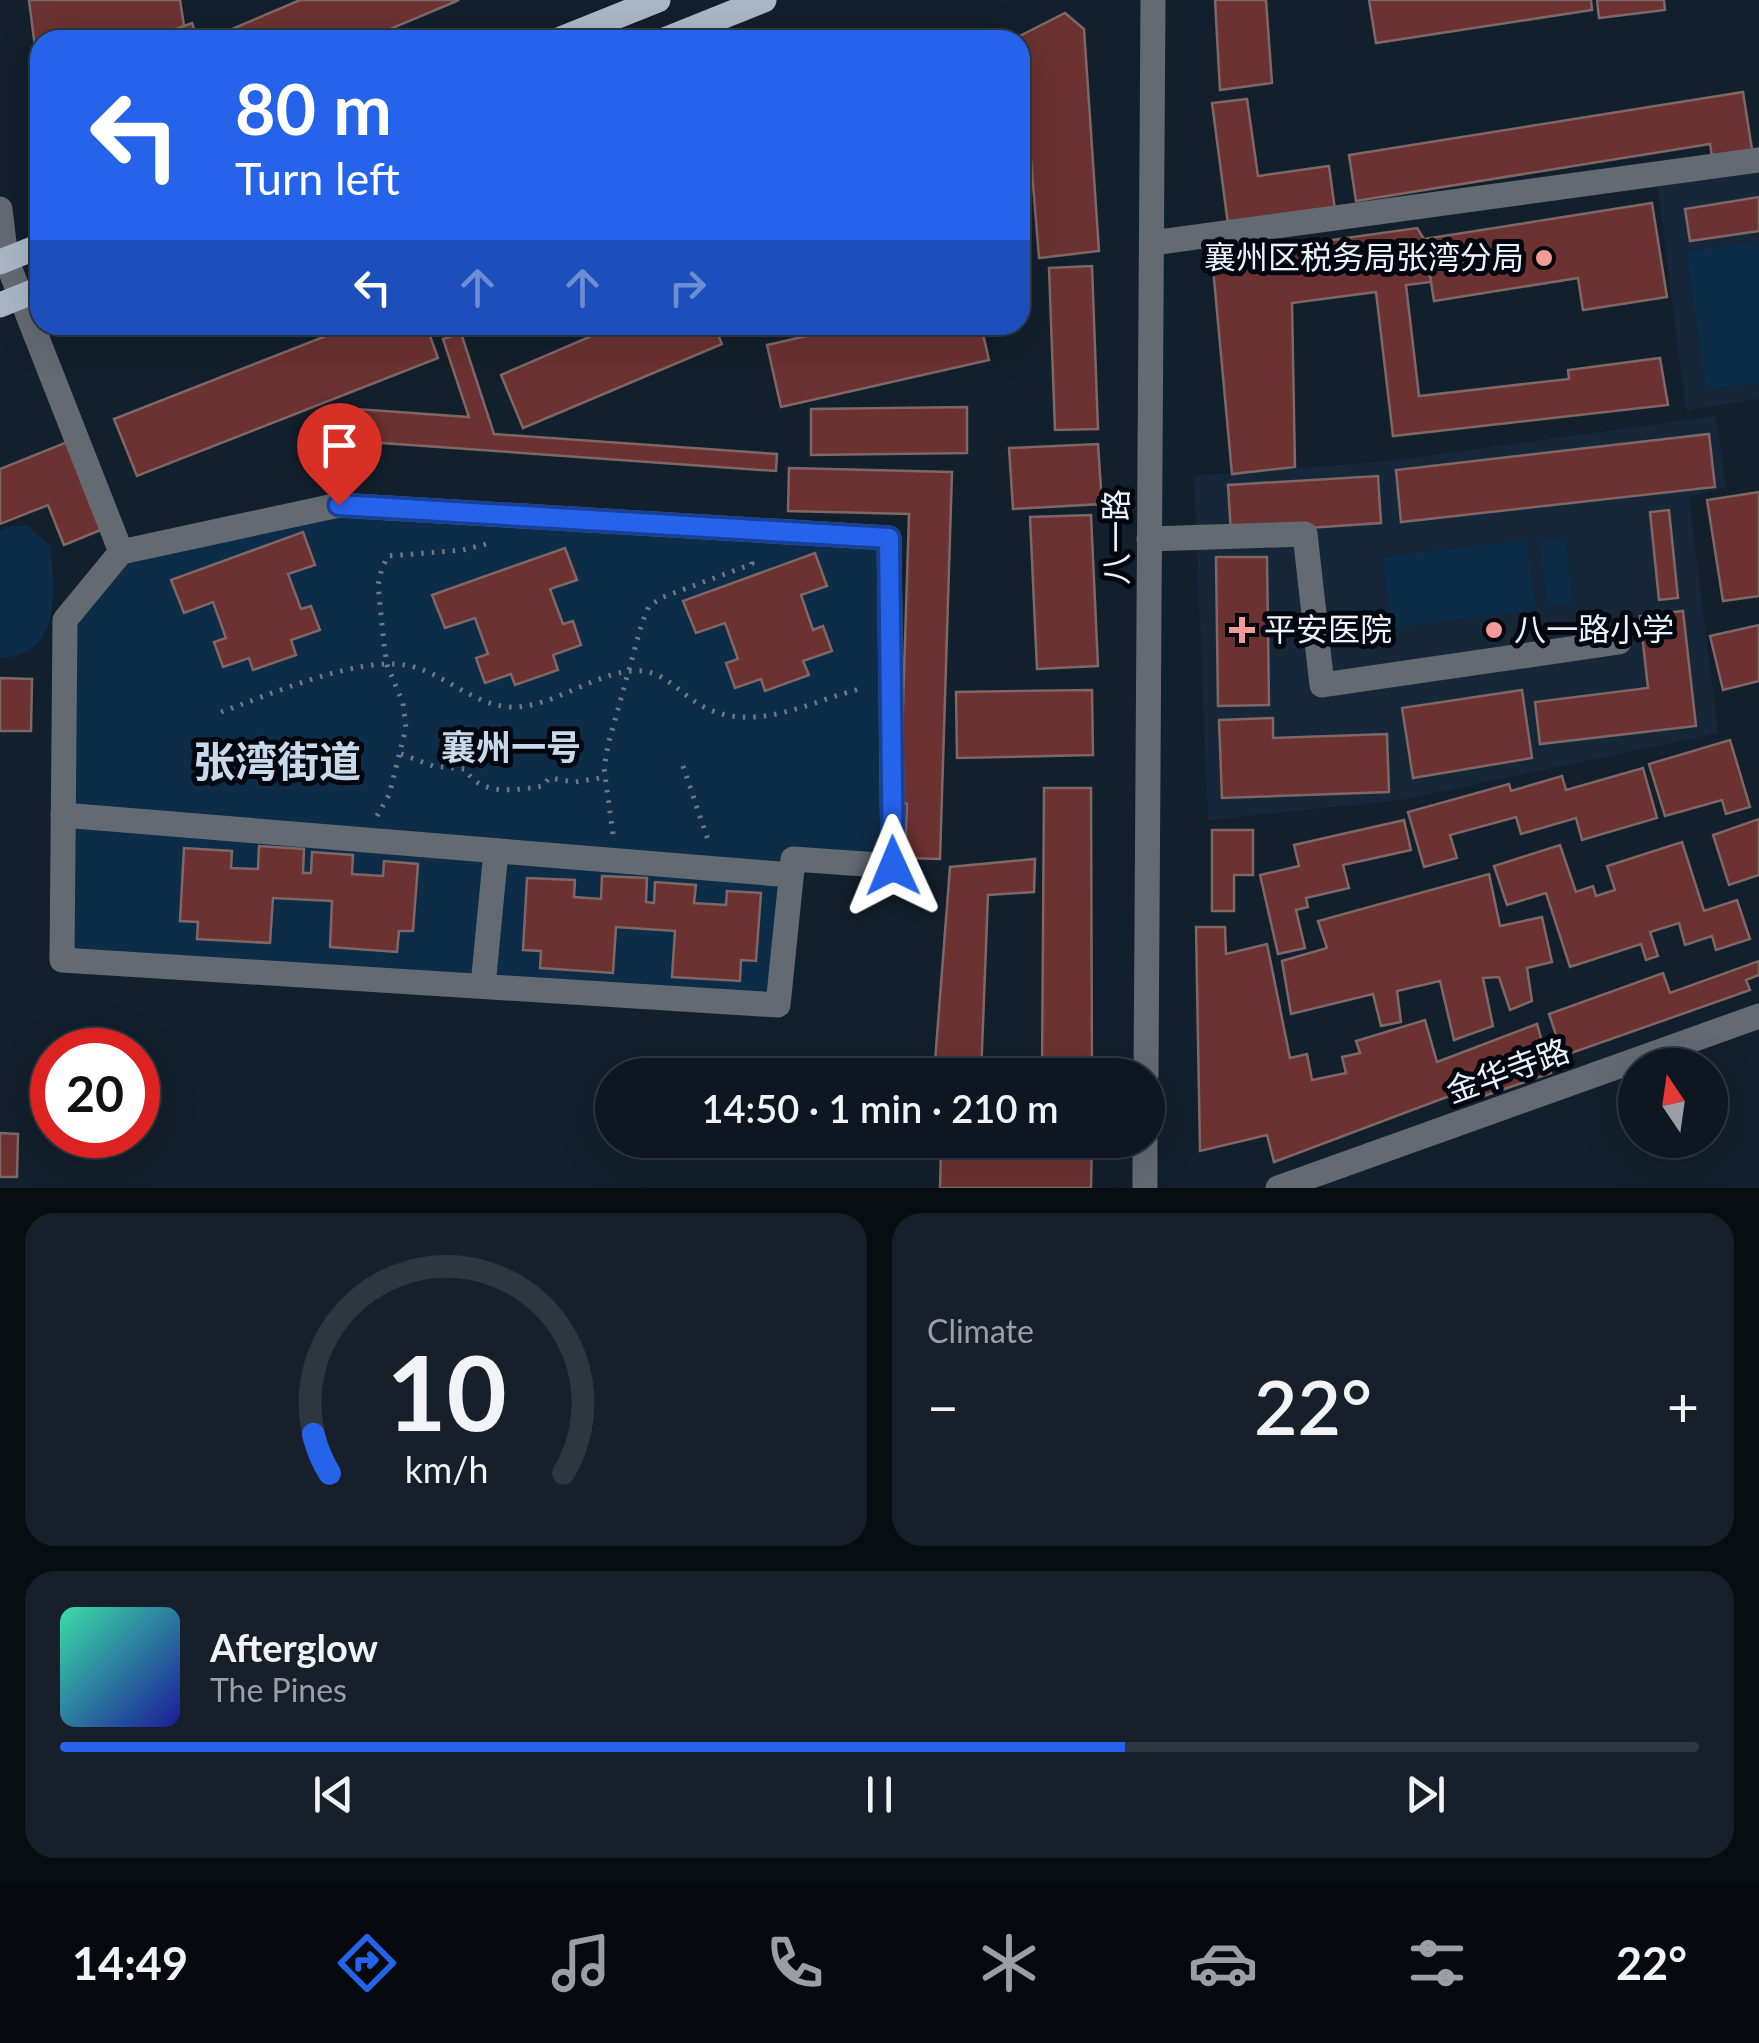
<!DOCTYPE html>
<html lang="en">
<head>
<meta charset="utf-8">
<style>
	body { margin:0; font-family:Lato,"Noto Sans SC",sans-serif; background:#17202a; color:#f1f3f6; height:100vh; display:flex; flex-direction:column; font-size:38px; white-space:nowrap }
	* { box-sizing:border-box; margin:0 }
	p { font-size:32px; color:#9b9fa5 }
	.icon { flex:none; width:55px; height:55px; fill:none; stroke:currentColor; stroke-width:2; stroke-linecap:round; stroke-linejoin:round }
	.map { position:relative; height:1188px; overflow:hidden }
	.sheet { display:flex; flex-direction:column; gap:25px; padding:25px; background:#080d12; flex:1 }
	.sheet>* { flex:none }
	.guide { position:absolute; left:30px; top:30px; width:1000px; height:305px; border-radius:30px; box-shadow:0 10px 40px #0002,0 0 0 2px #2e363f; background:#2563eb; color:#fff; overflow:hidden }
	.needle { width:65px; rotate:347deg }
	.tools { position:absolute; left:1618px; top:1048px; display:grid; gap:20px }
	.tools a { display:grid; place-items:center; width:110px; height:110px; border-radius:50%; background:#0e1721; box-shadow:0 10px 40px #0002,0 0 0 2px #2e363f; font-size:50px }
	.speed { position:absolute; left:30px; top:1028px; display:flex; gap:20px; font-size:50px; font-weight:700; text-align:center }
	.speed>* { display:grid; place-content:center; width:130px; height:130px; border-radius:50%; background:#0e1721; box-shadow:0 10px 40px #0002,0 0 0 2px #2e363f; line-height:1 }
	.speed .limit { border:15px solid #d22; background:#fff; color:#111 }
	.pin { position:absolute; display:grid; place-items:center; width:85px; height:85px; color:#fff; margin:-102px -42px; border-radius:50% 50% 50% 0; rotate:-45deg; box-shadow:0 0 10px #0007 }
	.pin .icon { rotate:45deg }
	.me { position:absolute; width:110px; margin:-55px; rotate:359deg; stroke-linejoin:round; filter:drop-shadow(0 0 8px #0008) }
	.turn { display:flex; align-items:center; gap:35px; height:210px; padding:0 40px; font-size:45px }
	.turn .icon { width:130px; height:130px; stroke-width:2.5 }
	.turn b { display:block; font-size:70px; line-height:85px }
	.lanes { display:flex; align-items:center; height:95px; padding:0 40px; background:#0003; justify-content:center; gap:50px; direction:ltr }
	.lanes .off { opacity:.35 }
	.big { font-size:75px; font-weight:600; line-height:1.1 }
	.sheet .tile { flex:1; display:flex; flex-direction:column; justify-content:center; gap:15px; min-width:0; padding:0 35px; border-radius:30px; background:#17202a }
	.sheet .dial { align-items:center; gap:0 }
	.dial svg { height:260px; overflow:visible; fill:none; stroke:#2e363f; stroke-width:7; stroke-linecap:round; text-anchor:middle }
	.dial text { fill:#f1f3f6; stroke:none }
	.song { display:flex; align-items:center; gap:30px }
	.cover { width:120px; height:120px; border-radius:15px; background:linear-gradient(135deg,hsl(160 70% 55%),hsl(240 70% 35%)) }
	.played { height:10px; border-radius:5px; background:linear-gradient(90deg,#2563eb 65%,#2e363f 65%) }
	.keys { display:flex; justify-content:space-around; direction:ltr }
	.heat { display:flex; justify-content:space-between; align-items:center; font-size:55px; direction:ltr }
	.sheet .tiles { flex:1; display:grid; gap:25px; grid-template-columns:1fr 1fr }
	.tile:last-child { grid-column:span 2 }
	.trip { position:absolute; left:595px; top:1058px; width:570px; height:100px; border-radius:50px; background:#0e1721; box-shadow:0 10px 40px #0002,0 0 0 2px #2e363f; font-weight:600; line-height:100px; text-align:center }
	.tab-bar { display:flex; height:160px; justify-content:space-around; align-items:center; background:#06090d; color:#9b9fa5 }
	.tab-bar .icon { width:70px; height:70px }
	.tab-bar .selected { color:#2563eb }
	.tab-bar b { font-size:45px; color:#f1f3f6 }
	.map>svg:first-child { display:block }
	.built { fill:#152739 }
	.green { fill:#0d2c47 }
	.building { fill:#6b3231; stroke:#7f6765; stroke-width:2.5 }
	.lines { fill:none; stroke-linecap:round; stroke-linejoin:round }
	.path { stroke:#6e7984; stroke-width:5; stroke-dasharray:2.5 8; stroke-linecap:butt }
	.minor { stroke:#636a71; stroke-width:25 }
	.major { stroke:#a9b7c6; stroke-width:25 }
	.route-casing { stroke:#184099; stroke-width:25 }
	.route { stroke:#2563eb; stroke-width:18 }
	.poi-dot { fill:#f59b97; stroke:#04080e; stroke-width:4 }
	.labels { text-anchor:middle; stroke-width:10; stroke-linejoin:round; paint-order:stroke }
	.poi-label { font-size:32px; fill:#eaf3fc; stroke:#04080e; text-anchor:start }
	.street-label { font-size:32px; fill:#eaf3fc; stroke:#04080e }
	.neighbourhood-label { font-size:35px; font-weight:bold; fill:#c7d9ea; stroke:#04080e }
	.district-label { font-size:42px; font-weight:bold; fill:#c7d9ea; stroke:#04080e }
</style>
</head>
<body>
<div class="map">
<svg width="1759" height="1188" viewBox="0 0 1759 1188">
	<rect width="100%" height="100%" fill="#121f2c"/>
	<g class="built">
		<path d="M1759 160V399L1686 410 1656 174Z"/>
		<path d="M1716 416 1726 487 1689 497 1718 733 1401 800 1208 820 1194 476 1382 462Z"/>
	</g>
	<g class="green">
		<path d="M1759 241V383L1706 390 1686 252Z"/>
		<path d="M332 507 889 538 893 866 793 859 778 1005 62 960 65 620 121 552Z"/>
		<path d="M11 526H28L50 546C55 590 62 657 0 658V530Z"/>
		<path d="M1565 537 1573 604 1547 607 1539 540Z"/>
		<path d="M1527 540 1536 610 1391 628 1382 557Z"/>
	</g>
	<g class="building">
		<path d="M29 0H180L184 26 148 40H40L39 79Z"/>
		<path d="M300 0H459L364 40H220L218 35Z"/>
		<path d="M1215 0H1266L1272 83 1220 90Z"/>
		<path d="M1369 0H1591L1592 10 1376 43Z"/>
		<path d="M1597 0H1664L1665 10 1599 18Z"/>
		<path d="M1065 13 1084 29 1099 251 1039 258 1027 110 1020 114V40H1012Z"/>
		<path d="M192 23 198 40H148L184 26Z"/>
		<path d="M39 79 40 78V115L33 97 34 85Z"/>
		<path d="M1743 92 1753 156 1713 163 1710 144 1356 201 1349 155Z"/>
		<path d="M1247 99 1258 176 1329 166 1336 217 1229 232 1212 103Z"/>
		<path d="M1759 197V231L1690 241 1685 209Z"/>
		<path d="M1652 203 1667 297 1583 310 1578 278 1434 301 1424 239Z"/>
		<path d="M1417 228 1424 239 1431 282 1406 285 1419 396 1569 379 1568 370 1660 358 1668 405 1393 436 1376 292 1292 303 1295 467 1232 474 1212 257Z"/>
		<path d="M1092 266 1098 429 1055 430 1049 268Z"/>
		<path d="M354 325H426L438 358 137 476 114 419Z"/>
		<path d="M617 325H714L722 344 523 428 501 375Z"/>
		<path d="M855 325H981L989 360 781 407 767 345Z"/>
		<path d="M461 333 494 434 777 454 776 471 340 440 343 408 469 417 443 339Z"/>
		<path d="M967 407V453L811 455V409Z"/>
		<path d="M1709 434 1715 487 1401 522 1396 470Z"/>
		<path d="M67 442 103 529 64 545 48 505 0 524V469Z"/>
		<path d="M1098 444 1102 504 1013 509 1009 448Z"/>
		<path d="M789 468 952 472 940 859 905 858 907 804 900 801 909 514 788 511Z"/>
		<path d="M1378 476 1381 523 1231 533 1228 485Z"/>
		<path d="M1759 492V596L1723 601 1707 500Z"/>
		<path d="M1669 510 1678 598 1659 600 1650 512Z"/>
		<path d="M1091 515 1098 666 1037 669 1030 517Z"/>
		<path d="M303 532 315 565 288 574 301 609 311 606 320 630 291 640 296 655 253 670 249 658 223 667 214 642 226 638 213 602 184 613 171 580Z"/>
		<path d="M565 548 577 580 550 589 563 624 573 621 581 645 553 655 558 670 515 685 511 674 485 683 476 658 488 654 475 618 445 628 432 595Z"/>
		<path d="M815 553 827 586 801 595 813 630 823 626 832 651 803 661 809 675 765 691 761 679 735 688 726 663 738 659 725 623 696 633 683 601Z"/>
		<path d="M1216 557H1267L1269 705 1218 706Z"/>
		<path d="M1683 611 1696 726 1540 744 1535 702 1648 688 1640 616Z"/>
		<path d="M1759 625V681L1723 690 1710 636Z"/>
		<path d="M0 678 32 679 31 731H0Z"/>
		<path d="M1092 690 1093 755 957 758 956 692Z"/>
		<path d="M1522 690 1532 758 1413 778 1402 708Z"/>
		<path d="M1273 718V738L1387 734 1389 792 1222 798 1219 720Z"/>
		<path d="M1730 740 1750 807 1726 814 1722 800 1665 816 1649 764Z"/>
		<path d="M1643 768 1657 818 1582 840 1576 818 1521 834 1516 817 1450 835 1457 858 1424 867 1408 812 1509 784 1511 791 1562 776 1566 790Z"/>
		<path d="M1044 788H1091L1092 1075H1042Z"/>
		<path d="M1759 819V875L1729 885 1713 835Z"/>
		<path d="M1404 820 1411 850 1343 865 1349 888 1306 898 1308 907 1296 910 1305 948 1278 954 1260 875 1299 866 1294 845Z"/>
		<path d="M1212 830H1253V875H1234V911H1212Z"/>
		<path d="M1682 842 1704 911 1737 900 1750 939 1716 950 1712 936 1685 945 1679 923 1650 932 1658 956 1646 960 1641 944 1570 967 1546 893 1507 905 1494 866 1560 845 1576 892 1593 886 1596 896 1615 890 1607 866Z"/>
		<path d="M259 846 304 849 303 873H311L312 852 353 855 352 874 383 876 384 861 418 864 413 931H399L397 952 330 947 332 901 273 898 270 943 197 939 198 922 180 921 184 848 232 851 231 868 258 869Z"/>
		<path d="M1035 859 1034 892 988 895 981 1075H934L950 867Z"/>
		<path d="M1489 874 1500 926 1542 917 1552 962 1527 968 1532 1001 1510 1010 1499 977 1483 978 1493 1026 1454 1040 1440 981 1397 991 1401 1022 1381 1026 1373 994 1291 1014 1282 961 1327 948 1318 921Z"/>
		<path d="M602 876 647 878 646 902 654 903 655 882 696 885 694 903 726 905 727 891 761 893 756 961 741 960 740 981 672 977 675 931 616 927 613 973 540 968 541 951 523 950 527 878 575 880 574 897 601 899Z"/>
		<path d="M1196 927H1225L1226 954 1267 944 1290 1058 1307 1054 1312 1080 1346 1073 1342 1057 1360 1053 1356 1041 1425 1020 1437 1062 1537 1024 1551 1073 1478 1098 1476 1086 1274 1162 1267 1135 1200 1151Z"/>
		<path d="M1759 961V975L1746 980 1750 990 1563 1056 1549 1014 1663 973 1670 993Z"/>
		<path d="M0 1133 18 1134 17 1177H0Z"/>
		<path d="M1042 1140H1092L1091 1188H940L941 1149 1041 1151Z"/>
	</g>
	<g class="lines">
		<g class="path">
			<path d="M221 712C269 695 355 657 405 665 443 671 471 705 511 707 553 709 601 667 643 671 667 674 682 695 702 706 756 735 811 700 864 688"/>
			<path d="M401 754 433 766 465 769C481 797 516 790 543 786L549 778 575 782 606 777"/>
			<path d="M683 766 709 843"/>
			<path d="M377 816 389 795 406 728 403 703 387 665 384 644 378 585 382 568 388 556 463 550 490 543"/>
			<path d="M613 834 604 768 608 745 642 623 649 606 663 597 752 564 751 557"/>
		</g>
		<g class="minor">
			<path d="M0 209 6 259 121 552 65 620 62 960 778 1005 793 859 893 866 889 538 339 505 121 552"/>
			<path d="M1152 243 1759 160"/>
			<path d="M1149 539 1305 534 1322 685 1619 642"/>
			<path d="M63 815 791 875"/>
			<path d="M483 986 496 851"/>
			<path d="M1146 1075 1153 0"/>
			<path d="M1145 1188V1140"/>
			<path d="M1278 1188 1759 1016"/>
		</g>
		<g class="major">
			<path d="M558 40 658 0"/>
			<path d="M664 40 764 0"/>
			<path d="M0 262 40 246"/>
			<path d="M0 305 40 289"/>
		</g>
	</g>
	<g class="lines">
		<defs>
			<path id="route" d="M339 505 889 538 893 866"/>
		</defs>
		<use href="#route" class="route-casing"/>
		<use href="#route" class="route"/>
	</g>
	<g class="poi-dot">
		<circle cx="1544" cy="258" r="10"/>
		<path d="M1237 615h10v10h10v10h-10v10h-10v-10h-10v-10h10z"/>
		<circle cx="1494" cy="630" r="10"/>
	</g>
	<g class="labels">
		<g class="poi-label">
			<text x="1524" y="269" text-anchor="end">襄州区税务局张湾分局</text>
			<text x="1264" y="641">平安医院</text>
			<text x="1514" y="641">八一路小学</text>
		</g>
		<g class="street-label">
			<text transform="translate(1117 537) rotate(-90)" y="11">八一路</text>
			<text transform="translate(1508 1071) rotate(-20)" y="11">金华寺路</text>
		</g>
		<g class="neighbourhood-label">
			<text x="511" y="760">襄州一号</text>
		</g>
		<g class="district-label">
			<text x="277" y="777">张湾街道</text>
		</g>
	</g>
</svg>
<div class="tools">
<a><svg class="needle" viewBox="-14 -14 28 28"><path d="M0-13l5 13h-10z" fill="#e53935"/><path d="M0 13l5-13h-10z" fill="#9b9fa5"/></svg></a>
</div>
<div class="speed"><div class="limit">20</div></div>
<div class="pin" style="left:339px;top:505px;background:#d93025"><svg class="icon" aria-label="arrive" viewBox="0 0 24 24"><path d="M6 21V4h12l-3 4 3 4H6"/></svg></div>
<svg class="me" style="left:893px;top:866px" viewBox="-20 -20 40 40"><path d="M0-17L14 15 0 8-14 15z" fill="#2563eb" stroke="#fff" stroke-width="4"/></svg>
<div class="trip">14:50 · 1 min · 210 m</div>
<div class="guide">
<div class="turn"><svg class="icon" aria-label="left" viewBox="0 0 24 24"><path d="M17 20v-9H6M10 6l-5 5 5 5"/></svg><div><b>80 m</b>Turn left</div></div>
<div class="lanes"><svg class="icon" aria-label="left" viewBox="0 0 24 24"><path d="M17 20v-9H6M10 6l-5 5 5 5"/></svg><svg class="icon off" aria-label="ahead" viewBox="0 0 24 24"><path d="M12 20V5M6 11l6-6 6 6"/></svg><svg class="icon off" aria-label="ahead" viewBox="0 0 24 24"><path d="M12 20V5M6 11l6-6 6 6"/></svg><svg class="icon off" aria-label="right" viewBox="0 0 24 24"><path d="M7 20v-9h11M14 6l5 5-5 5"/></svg></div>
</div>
</div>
<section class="sheet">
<div class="tiles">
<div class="tile dial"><svg viewBox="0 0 100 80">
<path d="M14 69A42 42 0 1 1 86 69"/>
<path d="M14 69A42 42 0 0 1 9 57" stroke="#2563eb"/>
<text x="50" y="56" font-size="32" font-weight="700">10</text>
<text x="50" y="72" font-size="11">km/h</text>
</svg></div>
<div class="tile"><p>Climate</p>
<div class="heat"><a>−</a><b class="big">22°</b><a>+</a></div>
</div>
<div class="tile">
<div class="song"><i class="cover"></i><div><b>Afterglow</b><p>The Pines</p></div></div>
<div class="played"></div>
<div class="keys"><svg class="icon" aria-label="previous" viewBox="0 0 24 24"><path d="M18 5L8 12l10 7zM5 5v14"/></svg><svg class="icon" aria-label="pause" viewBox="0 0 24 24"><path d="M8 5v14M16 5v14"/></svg><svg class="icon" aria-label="next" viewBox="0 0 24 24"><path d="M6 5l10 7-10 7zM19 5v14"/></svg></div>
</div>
</div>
</section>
<nav class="tab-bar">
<b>14:49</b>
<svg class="icon selected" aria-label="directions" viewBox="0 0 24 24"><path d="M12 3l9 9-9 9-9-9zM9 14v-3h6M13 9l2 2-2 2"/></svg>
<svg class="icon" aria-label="music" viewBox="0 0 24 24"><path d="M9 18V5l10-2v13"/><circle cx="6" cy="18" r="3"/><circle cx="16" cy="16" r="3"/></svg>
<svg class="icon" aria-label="phone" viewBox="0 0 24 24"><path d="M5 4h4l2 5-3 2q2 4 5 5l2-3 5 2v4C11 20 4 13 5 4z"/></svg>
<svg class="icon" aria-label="climate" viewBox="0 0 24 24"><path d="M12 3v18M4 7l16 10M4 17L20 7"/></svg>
<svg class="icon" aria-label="car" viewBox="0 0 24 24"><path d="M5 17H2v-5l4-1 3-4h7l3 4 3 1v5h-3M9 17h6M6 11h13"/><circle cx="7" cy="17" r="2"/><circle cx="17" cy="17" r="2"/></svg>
<svg class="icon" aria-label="filters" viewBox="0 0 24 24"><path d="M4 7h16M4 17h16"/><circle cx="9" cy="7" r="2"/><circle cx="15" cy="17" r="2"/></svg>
<b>22°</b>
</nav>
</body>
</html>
